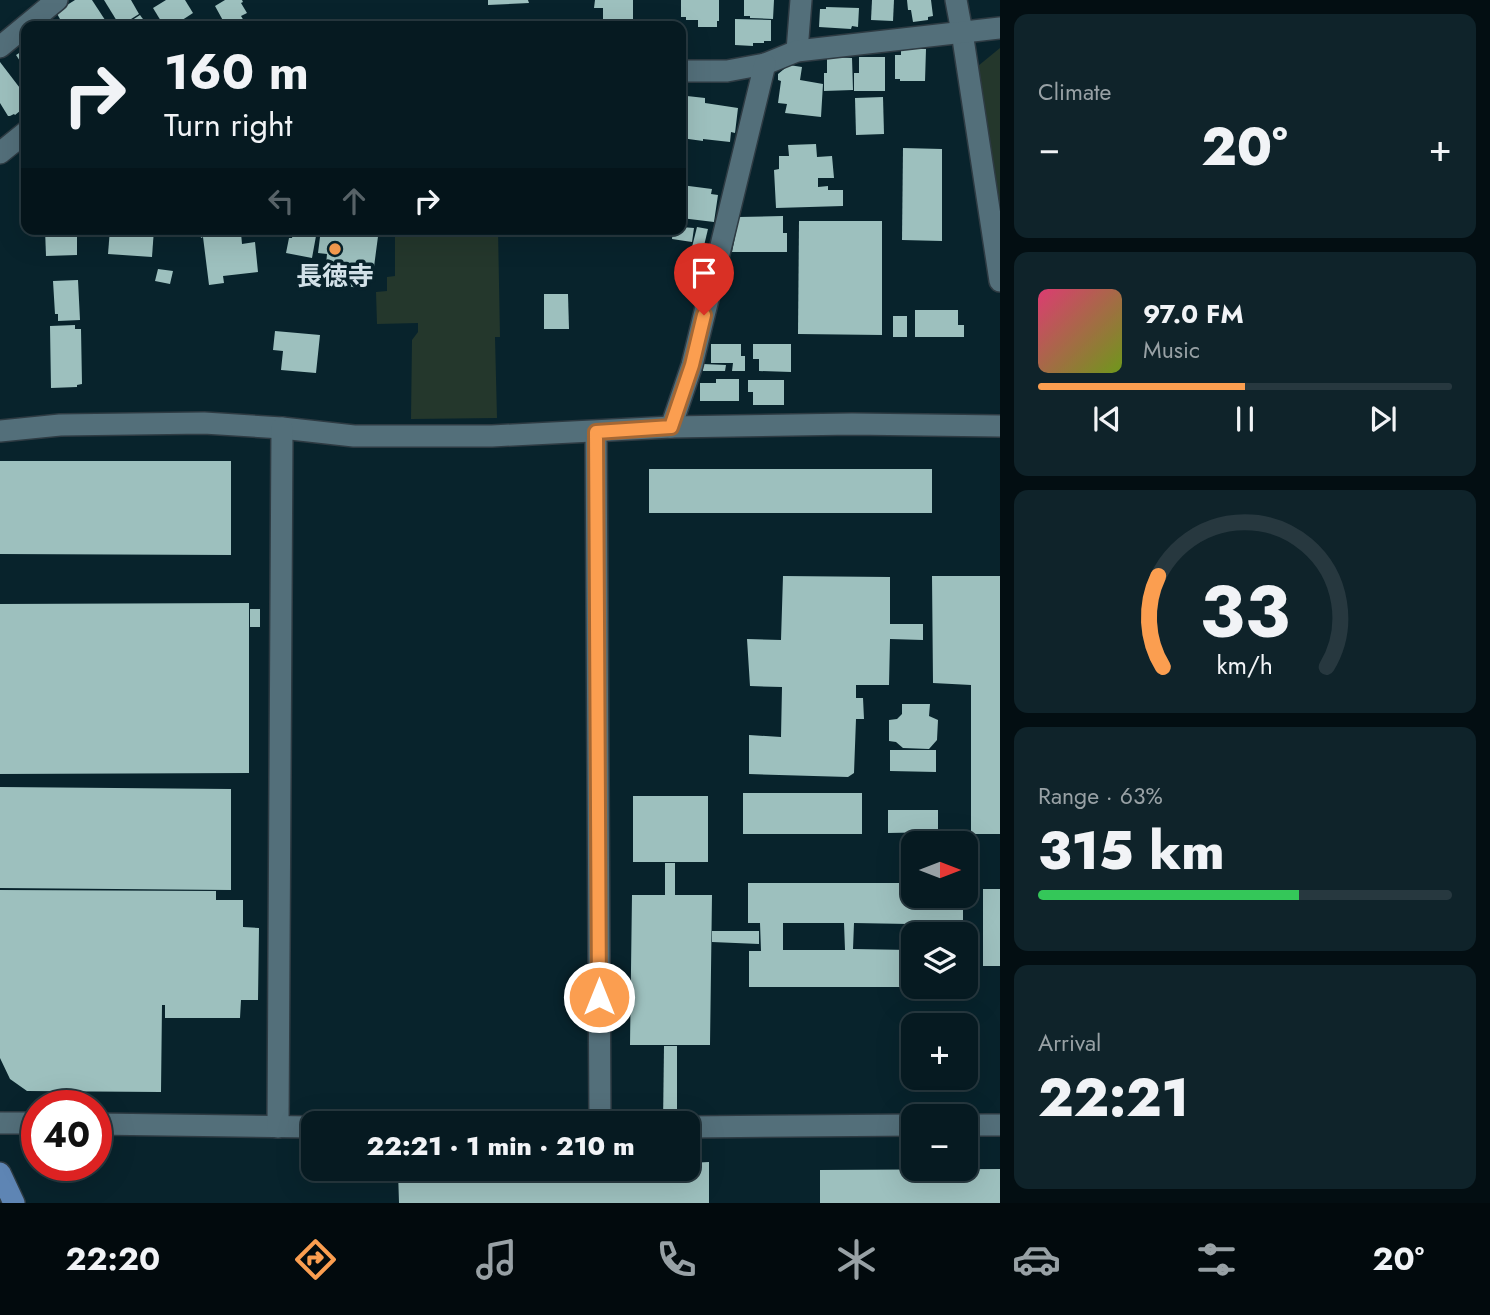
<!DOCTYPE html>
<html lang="en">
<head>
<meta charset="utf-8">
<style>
	body { margin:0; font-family:Jost,"Noto Sans JP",sans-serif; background:#0f232a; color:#f1f3f6; height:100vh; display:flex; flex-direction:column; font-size:26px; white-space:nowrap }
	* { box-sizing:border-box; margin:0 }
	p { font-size:23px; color:#98a1a5 }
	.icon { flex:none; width:38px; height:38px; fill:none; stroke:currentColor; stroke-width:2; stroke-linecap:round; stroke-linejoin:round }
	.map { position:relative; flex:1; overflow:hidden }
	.sheet { display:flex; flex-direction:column; gap:14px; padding:14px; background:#030e12; width:490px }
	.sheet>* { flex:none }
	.banner { position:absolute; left:21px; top:21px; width:665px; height:214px; border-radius:14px; box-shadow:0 7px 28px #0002,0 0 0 2px #27383f; background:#061a21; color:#f1f3f6; overflow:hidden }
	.needle { width:46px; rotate:90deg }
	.fabs { position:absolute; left:901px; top:831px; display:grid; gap:14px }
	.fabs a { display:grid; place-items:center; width:77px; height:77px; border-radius:14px; background:#061a21; box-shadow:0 7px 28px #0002,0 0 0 2px #27383f; font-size:35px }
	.speed { position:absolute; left:21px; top:1090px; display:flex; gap:14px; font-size:35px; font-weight:700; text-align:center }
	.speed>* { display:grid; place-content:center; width:91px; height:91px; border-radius:50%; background:#061a21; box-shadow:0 7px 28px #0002,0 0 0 2px #27383f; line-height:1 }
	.speed .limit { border:10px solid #d22; background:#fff; color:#111 }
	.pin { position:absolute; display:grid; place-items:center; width:60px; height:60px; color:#fff; margin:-72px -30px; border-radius:50% 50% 50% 0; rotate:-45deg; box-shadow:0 0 7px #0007 }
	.pin .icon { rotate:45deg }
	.me { position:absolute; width:77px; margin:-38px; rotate:0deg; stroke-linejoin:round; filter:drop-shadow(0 0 5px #0008) }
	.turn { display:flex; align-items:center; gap:24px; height:147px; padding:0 28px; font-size:32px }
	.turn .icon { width:91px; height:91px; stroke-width:2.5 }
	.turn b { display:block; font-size:49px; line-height:60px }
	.lanes { display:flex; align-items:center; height:66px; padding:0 28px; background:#0003; justify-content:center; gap:35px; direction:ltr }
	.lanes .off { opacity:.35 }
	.big { font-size:52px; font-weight:800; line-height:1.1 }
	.sheet .widget { flex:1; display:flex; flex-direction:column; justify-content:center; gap:10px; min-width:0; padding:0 24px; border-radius:14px; background:#0f232a }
	.sheet .dial { align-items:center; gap:0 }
	.dial svg { height:182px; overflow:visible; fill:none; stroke:#27383f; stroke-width:7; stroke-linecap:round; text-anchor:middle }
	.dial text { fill:#f1f3f6; stroke:none }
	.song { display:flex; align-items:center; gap:21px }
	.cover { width:84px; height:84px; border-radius:10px; background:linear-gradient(135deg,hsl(340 70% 55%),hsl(80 70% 35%)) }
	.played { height:7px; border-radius:4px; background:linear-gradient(90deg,#fb9e50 50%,#27383f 50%) }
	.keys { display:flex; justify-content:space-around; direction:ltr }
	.heat { display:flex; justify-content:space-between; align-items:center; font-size:38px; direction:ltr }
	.charge { height:10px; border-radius:5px; background:linear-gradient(90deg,#34c759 63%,#27383f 0) }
	.trip { position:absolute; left:301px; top:1111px; width:399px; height:70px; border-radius:14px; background:#061a21; box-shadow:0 7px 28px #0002,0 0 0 2px #27383f; font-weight:800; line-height:70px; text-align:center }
	.tab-bar { display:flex; height:112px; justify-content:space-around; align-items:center; background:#020a0d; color:#98a1a5 }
	.tab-bar .icon { width:49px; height:49px }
	.tab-bar .selected { color:#fb9e50 }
	.tab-bar b { font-size:32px; color:#f1f3f6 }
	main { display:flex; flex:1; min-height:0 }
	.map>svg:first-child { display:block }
	.green { fill:#24372c }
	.building { fill:#9dc0be; fill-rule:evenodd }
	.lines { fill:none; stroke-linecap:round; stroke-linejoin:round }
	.minor-casing { stroke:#2e3b43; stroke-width:24 }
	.major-casing { stroke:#2e3b43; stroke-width:24 }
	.minor { stroke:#536f7a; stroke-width:21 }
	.major { stroke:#5e85b4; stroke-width:21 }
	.route-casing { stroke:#a36734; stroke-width:18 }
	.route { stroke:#fb9e50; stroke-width:12 }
	.poi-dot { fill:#fb9e50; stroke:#08232c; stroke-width:2.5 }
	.labels { text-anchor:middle; stroke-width:7; stroke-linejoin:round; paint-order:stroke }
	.poi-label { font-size:26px; font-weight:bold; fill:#d2e1e8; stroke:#08232c }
</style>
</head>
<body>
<main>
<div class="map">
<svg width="1000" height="1203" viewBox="0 0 1000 1203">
	<rect width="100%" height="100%" fill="#08232c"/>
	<g class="green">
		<path d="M1000 48V207L978 66Z"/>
		<path d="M395 229H498L500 337H495L497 418 411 419 412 340 418 332V323L377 324 376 292 387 291V277L395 276Z"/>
	</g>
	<g class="building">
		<path d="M75 0H92L109 26H64L56 12Z"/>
		<path d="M104 0H131L139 14 120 26Z"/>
		<path d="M166 0H185L193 13 173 26H164L153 8Z"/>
		<path d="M225 0H242L243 2 241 3 247 13 241 16 247 26H226L215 6Z"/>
		<path d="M488 0H528L529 3 488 5Z"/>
		<path d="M595 0H633V26H603V8H594Z"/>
		<path d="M681 0H719V21H717V27H698V20H686V17H681Z"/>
		<path d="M744 0H774L773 19 750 18V16H744Z"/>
		<path d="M872 0H894L893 21 871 20Z"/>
		<path d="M907 0H931L933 16 928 17V20L913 22 911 10H908Z"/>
		<path d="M826 7 859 8 858 27 852 26 851 29 819 27 820 9H826Z"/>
		<path d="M140 15 148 26H123Z"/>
		<path d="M735 19 771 20V41H764V43H753V46L735 45Z"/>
		<path d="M26 37V70L16 55 24 50 19 42Z"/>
		<path d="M901 49H926L925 81H900V79H895V55H901Z"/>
		<path d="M827 57 852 58 853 90 824 91V73H827Z"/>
		<path d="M859 57H885V91H854V73H859Z"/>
		<path d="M0 62 26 96V106L15 115 14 114 10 116H8L0 103Z"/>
		<path d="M789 65 802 67 800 80 823 84 821 117 785 113 787 104 778 103 781 81 778 80V74Z"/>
		<path d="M687 96 705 98V103L738 108 735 133 731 132 730 142 703 139V141L681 138V105L686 106Z"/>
		<path d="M883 97 884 134 856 135 855 98Z"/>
		<path d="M816 144 817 157 832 156 834 178H818V187L828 186V190H843V206L776 208 774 170 779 169V156H789L788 145Z"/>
		<path d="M903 148 942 149V241L902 240Z"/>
		<path d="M681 185 712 189 711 194 718 195 714 222 681 218Z"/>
		<path d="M783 216V233H787V252H732L739 217Z"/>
		<path d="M799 221H882V335L798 334Z"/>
		<path d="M681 227 694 228 692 242 672 239 673 229H681Z"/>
		<path d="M697 227 708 229 703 250 692 247Z"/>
		<path d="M45 229H77V255L46 256Z"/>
		<path d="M110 229H154L152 257 108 254Z"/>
		<path d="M200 229H261V231L241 233 242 244 255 242 258 272 223 276 224 283 209 285 203 237 201 238Z"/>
		<path d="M294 229H314L313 236H316L312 258 286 253 289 238H292Z"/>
		<path d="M321 229H379L372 282 360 280 359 288 333 284 334 277 325 276 327 254 318 253Z"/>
		<path d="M158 269 173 271 170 284 155 281Z"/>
		<path d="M78 280 80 320 58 321V314H55L53 281Z"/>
		<path d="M544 294H568L569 329H544Z"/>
		<path d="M915 310H958V325H964V337H915Z"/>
		<rect x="893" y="316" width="14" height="21"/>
		<path d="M75 325V329H81L82 384 77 385V387L51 388 50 326Z"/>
		<path d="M275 331 320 335 316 373 281 370 283 351 273 350Z"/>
		<path d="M711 344H741V356H745V371H732L733 363H711Z"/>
		<path d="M753 344H791V372L759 371V359H753Z"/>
		<path d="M703 364 726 365 725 371H703Z"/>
		<path d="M716 379H739V401H700V383H716Z"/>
		<path d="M748 380H784V405H753V392H748Z"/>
		<path d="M0 461H231V555L0 554Z"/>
		<rect x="649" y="469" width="283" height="44"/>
		<path d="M783 576 890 577V624H923V640L890 639 889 685H856V698H863L864 719H856L854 773 848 777 749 774V735L781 737 782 687 750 686 747 639 781 640Z"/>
		<path d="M932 576H1000V834H971V685L933 683Z"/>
		<path d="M249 603V773L0 774V604Z"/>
		<rect x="250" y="609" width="10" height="18"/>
		<path d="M902 704H930L929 716 938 720 937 740 929 749 903 748 896 742 889 741V720L897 719 902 714Z"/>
		<path d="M890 750H936V772L890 771Z"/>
		<path d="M0 787 231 789V890L0 888Z"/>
		<rect x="743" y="793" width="119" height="41"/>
		<rect x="633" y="796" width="75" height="66"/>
		<path d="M888 810H938V832L888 833Z"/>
		<path d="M665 863H675V895H712L710 1045H630L632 895H665Z"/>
		<path d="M748 883H914V896H963V934H914V987H749V951H761L760 923H748ZM783 923H844L845 950H783ZM854 923 909 924V950L853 949Z"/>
		<rect x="983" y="889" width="17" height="77"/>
		<path d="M0 890 216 891V900H243V927L259 928 258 1000H241L240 1018H165V1005H162L161 1092 27 1091 10 1079 0 1058Z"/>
		<path d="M712 931H759V944L712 942Z"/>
		<path d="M664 1046H677V1124H663Z"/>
		<path d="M709 1162V1203H399L398 1171 688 1169V1163Z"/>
		<path d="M1000 1169V1203H820V1170Z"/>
	</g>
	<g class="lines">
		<defs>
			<g id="minor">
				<path d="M956 0 962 32 1000 281"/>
				<path d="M0 47 57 0"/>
				<path d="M797 51 801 0"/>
				<path d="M681 71H727L765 64 797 51 1000 28"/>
				<path d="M0 153 26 132"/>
				<path d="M671 427 692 365 765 64"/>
				<path d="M0 431 60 425 204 423 282 428 354 436H492L671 427 852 424 1000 426"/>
				<path d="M596 432 600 1124"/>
				<path d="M0 1123H37"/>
				<path d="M96 1124 313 1127"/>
				<path d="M966 1125H1000"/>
				<path d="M278 1127 282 428"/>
				<path d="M688 1127 914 1125"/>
			</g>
			<path id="major" d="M0 1173 14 1203"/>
		</defs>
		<use href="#minor" class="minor-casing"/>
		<use href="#major" class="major-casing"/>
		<use href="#minor" class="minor"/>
		<use href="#major" class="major"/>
	</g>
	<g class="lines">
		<defs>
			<path id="route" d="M599 997 596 432 671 427 692 365 704 315"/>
		</defs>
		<use href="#route" class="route-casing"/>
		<use href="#route" class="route"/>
	</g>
	<circle class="poi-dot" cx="335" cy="249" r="7"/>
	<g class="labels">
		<g class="poi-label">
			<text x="335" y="285">長徳寺</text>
		</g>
	</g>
</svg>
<div class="fabs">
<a><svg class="needle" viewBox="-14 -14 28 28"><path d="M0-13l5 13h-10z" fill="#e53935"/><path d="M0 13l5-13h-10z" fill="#98a1a5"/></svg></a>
<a><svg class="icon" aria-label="layers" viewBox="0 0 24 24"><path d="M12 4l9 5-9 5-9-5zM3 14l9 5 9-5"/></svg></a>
<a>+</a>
<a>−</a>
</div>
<div class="speed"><div class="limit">40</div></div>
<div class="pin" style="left:704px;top:315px;background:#d93025"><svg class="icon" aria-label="arrive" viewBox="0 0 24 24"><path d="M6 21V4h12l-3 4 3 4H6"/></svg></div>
<svg class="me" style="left:599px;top:997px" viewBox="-20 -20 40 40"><circle r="17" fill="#fb9e50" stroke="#fff" stroke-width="3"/><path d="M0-11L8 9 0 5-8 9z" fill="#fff"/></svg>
<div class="trip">22:21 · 1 min · 210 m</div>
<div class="banner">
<div class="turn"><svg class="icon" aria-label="right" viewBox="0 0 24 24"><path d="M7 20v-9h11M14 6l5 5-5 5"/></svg><div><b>160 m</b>Turn right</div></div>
<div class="lanes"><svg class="icon off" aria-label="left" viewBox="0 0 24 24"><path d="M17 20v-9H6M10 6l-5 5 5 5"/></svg><svg class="icon off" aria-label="ahead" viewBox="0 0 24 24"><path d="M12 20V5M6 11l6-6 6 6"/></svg><svg class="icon" aria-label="right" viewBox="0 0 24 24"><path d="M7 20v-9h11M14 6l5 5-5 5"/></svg></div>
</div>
</div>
<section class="sheet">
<div class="widget"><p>Climate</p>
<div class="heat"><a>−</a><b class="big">20°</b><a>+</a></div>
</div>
<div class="widget">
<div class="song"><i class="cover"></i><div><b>97.0 FM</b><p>Music</p></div></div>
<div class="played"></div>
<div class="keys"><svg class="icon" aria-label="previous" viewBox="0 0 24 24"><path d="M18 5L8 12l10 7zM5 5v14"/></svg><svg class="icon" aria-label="pause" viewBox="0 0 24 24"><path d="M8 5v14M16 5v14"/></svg><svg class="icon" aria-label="next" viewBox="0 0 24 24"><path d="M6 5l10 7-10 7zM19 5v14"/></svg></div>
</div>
<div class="widget dial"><svg viewBox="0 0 100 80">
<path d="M14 69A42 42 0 1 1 86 69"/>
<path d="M14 69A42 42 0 0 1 12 29" stroke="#fb9e50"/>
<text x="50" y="56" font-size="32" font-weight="700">33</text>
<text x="50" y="72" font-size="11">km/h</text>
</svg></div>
<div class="widget"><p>Range · 63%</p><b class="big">315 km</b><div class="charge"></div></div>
<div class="widget"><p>Arrival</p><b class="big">22:21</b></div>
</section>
</main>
<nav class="tab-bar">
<b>22:20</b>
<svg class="icon selected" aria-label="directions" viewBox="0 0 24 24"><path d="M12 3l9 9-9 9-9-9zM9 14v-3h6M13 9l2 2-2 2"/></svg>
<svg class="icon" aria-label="music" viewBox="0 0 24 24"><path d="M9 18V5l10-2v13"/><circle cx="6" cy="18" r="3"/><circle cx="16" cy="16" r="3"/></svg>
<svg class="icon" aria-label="phone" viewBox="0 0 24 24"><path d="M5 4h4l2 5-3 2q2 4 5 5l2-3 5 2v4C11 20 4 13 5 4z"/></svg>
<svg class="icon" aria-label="climate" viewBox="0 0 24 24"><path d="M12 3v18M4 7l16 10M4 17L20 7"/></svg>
<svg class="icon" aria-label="car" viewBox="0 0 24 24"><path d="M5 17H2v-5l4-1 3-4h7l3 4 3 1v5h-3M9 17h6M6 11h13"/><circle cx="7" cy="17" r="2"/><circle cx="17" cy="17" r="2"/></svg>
<svg class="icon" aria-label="filters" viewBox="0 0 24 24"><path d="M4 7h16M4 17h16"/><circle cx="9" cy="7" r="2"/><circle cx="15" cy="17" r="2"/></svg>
<b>20°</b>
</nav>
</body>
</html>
